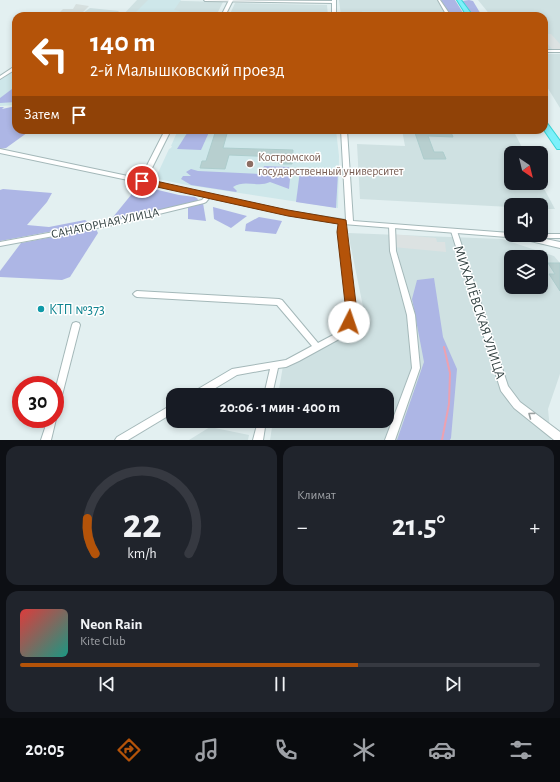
<!DOCTYPE html>
<html lang="ru">
<head>
<meta charset="utf-8">
<style>
	body { margin:0; font-family:"Alegreya Sans",sans-serif; background:#20242c; color:#f1f3f6; height:100vh; display:flex; flex-direction:column; font-size:15px; white-space:nowrap }
	* { box-sizing:border-box; margin:0 }
	p { font-size:13px; color:#9ea1a6 }
	.icon { flex:none; width:22px; height:22px; fill:none; stroke:currentColor; stroke-width:2; stroke-linecap:round; stroke-linejoin:round }
	.map { position:relative; height:440px; overflow:hidden }
	.side { display:flex; flex-direction:column; gap:6px; padding:6px; background:#0d0f14; flex:1 }
	.side>* { flex:none }
	.guide { position:absolute; left:12px; top:12px; width:536px; height:122px; border-radius:12px; box-shadow:0 2px 6px #0003; background:#b45309; color:#fff; overflow:hidden }
	.needle { width:26px; rotate:145deg }
	.fabs { position:absolute; left:504px; top:146px; display:grid; gap:8px }
	.fabs a { display:grid; place-items:center; width:44px; height:44px; border-radius:8px; background:#171b24; box-shadow:0 2px 6px #0003; font-size:20px }
	.speed { position:absolute; left:12px; top:376px; display:flex; gap:8px; font-size:20px; font-weight:700; text-align:center }
	.speed>* { display:grid; place-content:center; width:52px; height:52px; border-radius:50%; background:#171b24; box-shadow:0 2px 6px #0003; line-height:1 }
	.speed .limit { border:6px solid #d22; background:#fff; color:#111 }
	.pin { position:absolute; display:grid; place-items:center; width:34px; height:34px; color:#fff; margin:-17px; border:2px solid #fff; border-radius:50%; box-shadow:0 1px 4px #0007 }
	.me { position:absolute; width:44px; margin:-22px; rotate:4deg; stroke-linejoin:round; filter:drop-shadow(0 0 3px #0008) }
	.turn { display:flex; align-items:center; gap:14px; height:84px; padding:0 12px; font-size:18px }
	.turn .icon { width:52px; height:52px; stroke-width:2.5 }
	.turn b { display:block; font-size:28px; line-height:34px }
	.then { display:flex; align-items:center; height:38px; padding:0 12px; background:#0003; gap:8px; font-size:15px }
	.big { font-size:30px; font-weight:700; line-height:1.1 }
	.side .tile { flex:1; display:flex; flex-direction:column; justify-content:center; gap:6px; min-width:0; padding:0 14px; border-radius:12px; background:#20242c }
	.side .dial { align-items:center; gap:0 }
	.dial svg { height:104px; overflow:visible; fill:none; stroke:#363941; stroke-width:7; stroke-linecap:round; text-anchor:middle }
	.dial text { fill:#f1f3f6; stroke:none }
	.song { display:flex; align-items:center; gap:12px }
	.cover { width:48px; height:48px; border-radius:6px; background:linear-gradient(135deg,hsl(0 70% 55%),hsl(170 70% 35%)) }
	.played { height:4px; border-radius:2px; background:linear-gradient(90deg,#b45309 65%,#363941 65%) }
	.keys { display:flex; justify-content:space-around; direction:ltr }
	.heat { display:flex; justify-content:space-between; align-items:center; font-size:22px; direction:ltr }
	.side .tiles { flex:1; display:grid; gap:6px; grid-template-columns:1fr 1fr }
	.tile:last-child { grid-column:span 2 }
	.trip { position:absolute; left:166px; top:388px; width:228px; height:40px; border-radius:12px; background:#171b24; box-shadow:0 2px 6px #0003; font-weight:700; line-height:40px; text-align:center }
	.tabs { display:flex; height:64px; justify-content:space-around; align-items:center; background:#090b0e; color:#9ea1a6 }
	.tabs .icon { width:28px; height:28px }
	.tabs .on { color:#b45309 }
	.tabs b { font-size:18px; color:#f1f3f6 }
	.map>svg:first-child { display:block }
	.residential { fill:#cfe1e2; fill-rule:evenodd }
	.industrial { fill:#d6e0df }
	.education { fill:#cee7ea }
	.green { fill:#adb6e5 }
	.parking { fill:#dce2e2 }
	.lines { fill:none; stroke-linecap:round; stroke-linejoin:round }
	.stream { stroke:#eda1b0; stroke-width:2 }
	.building { fill:#b7cfcf; stroke:#adcdcd }
	.minor-casing { stroke:#a4b8b9; stroke-width:2 }
	.tertiary-casing { stroke:#a4b8b9; stroke-width:2 }
	.trunk-casing { stroke:#37d5d7; stroke-width:2 }
	.minor { fill:#fff; fill-rule:evenodd }
	.tertiary { fill:#fff; fill-rule:evenodd }
	.trunk { fill:#7df0fa; fill-rule:evenodd }
	.oneway { stroke:#9aa1a1 }
	.route { fill:#b45309; stroke:#753606 }
	.education-dot { fill:#8d6e63; stroke:#fff; stroke-width:1.5 }
	.culture-dot { fill:#0f9aa8; stroke:#fff; stroke-width:1.5 }
	.labels { text-anchor:middle; stroke-width:3; stroke-linejoin:round; paint-order:stroke }
	.education-label { font-size:12px; fill:#785e54; stroke:#fff; text-anchor:start }
	.street-label { font-size:12px; fill:#344343; stroke:#fff }
	.near-culture-label { font-size:14px; fill:#0d838f; stroke:#fff; text-anchor:start }
	.near-street-label { font-size:14px; fill:#344343; stroke:#fff }
</style>
</head>
<body>
<div class="map">
<svg width="560" height="440" viewBox="0 0 560 440">
	<rect width="100%" height="100%" fill="#e3f0f1"/>
	<g class="residential">
		<path d="M137 0H148L223 2 216 16H122Z"/>
		<path d="M339 0H439L448 16H341Z"/>
		<path d="M478 0H560V49H544V16H491Z"/>
		<path d="M235 3 327 5 328 16H229Z"/>
		<path d="M90 8 119 11 114 16H79Z"/>
		<path d="M544 54H560V108L544 82Z"/>
		<path d="M402 130H513L525 153H511V183H541L555 209H541V205H511V207L360 199 357 144 405 146Z"/>
		<path d="M348 233 502 239 554 256 560 263V374L548 409 551 440H270L273 421H387V395H278L283 366 367 326ZM511 257H541V287H511Z"/>
		<path d="M210 427 249 435 248 440H189Z"/>
	</g>
	<path class="industrial" d="M76 4 89 6 79 16H56L63 9H73Z"/>
	<g class="education">
		<path d="M148 0H181L174 10 180 11 177 16H132Z"/>
		<path d="M362 11 408 12 410 16H363Z"/>
		<path d="M16 69V105L0 106V80Z"/>
		<path d="M178 130H336L339 156 338 208 187 185 158 179 157 175 169 149 171 148 172 146H171Z"/>
	</g>
	<g class="green">
		<path d="M441 0H455L465 16H450Z"/>
		<path d="M469 0 473 1 482 16H474L462 1Z"/>
		<path d="M16 86V102L0 103V98Z"/>
		<path d="M16 106V130H31L6 148 0 149V107H4L2 109Z"/>
		<path d="M189 130H210L201 150 177 149Z"/>
		<path d="M264 166 288 167 291 169 289 189 270 182C258 188 245 179 233 187L237 191 236 192 191 185 181 179 183 176H191L186 172 191 169 198 171 262 174Z"/>
		<path d="M300 171 338 173 336 208 296 202Z"/>
		<path d="M137 185 179 195 195 197 198 199 197 201 113 221V217L131 195V189Z"/>
		<path d="M3 189 52 193 47 202 27 225 49 227 85 220 91 224 0 241V190Z"/>
		<path d="M203 203 206 221 188 219V207Z"/>
		<path d="M213 207 247 216 231 228 214 219Z"/>
		<path d="M259 217 282 221 276 234 245 231 246 224Z"/>
		<path d="M94 229H96L98 233 70 277 62 280 0 277V271L21 243Z"/>
		<path d="M434 278 443 337 457 369 451 438 450 440H397L424 362 412 299 417 280Z"/>
	</g>
	<g class="parking">
		<path d="M544 34H551L560 44V50H553L544 40Z"/>
		<path d="M392 234 436 238 437 242H445L446 252 393 247Z"/>
	</g>
	<g class="lines">
		<path class="stream" d="M442 440 449 404 450 373 444 347"/>
	</g>
	<g class="building">
		<path d="M216 130H228L223 148 293 150 292 164H279L280 157 229 155 225 169 200 168 202 161H206Z"/>
		<path d="M414 130H450L453 137 428 136 434 152H443L446 159H424Z"/>
		<path d="M548 263H560V291L549 274H555Z"/>
	</g>
	<g class="lines">
		<defs>
			<g id="minor">
				<path d="M204 0 334 1 335 2 334 3 205 1Z"/>
				<path d="M438 0H440L451 16H447Z"/>
				<rect x="544" y="50" width="16" height="2"/>
				<path d="M15 66H16V69L0 79V76Z"/>
				<path d="M0 149 142 179 145 181 142 183 0 153Z"/>
				<path d="M208 194 211 196 206 202 204 203 118 224 0 246V242L118 220 202 200 206 195Z"/>
				<path d="M343 220 346 222 344 232 356 312 352 324 341 338 299 361 286 367 278 368 272 395H264L270 369 237 375 204 395H192L193 392 232 369 286 360 312 346 277 305 137 297 135 296 133 294 135 292 137 291 279 299 282 300 318 343 335 334 346 321 348 312 338 232 340 222Z"/>
				<path d="M392 224 395 226 396 251 415 315 420 368 395 440H385L412 368 407 315 390 251 389 226Z"/>
				<path d="M454 229 457 231 508 386 520 402 560 432V440H554L514 408 501 391 451 231Z"/>
				<path d="M76 322 79 323 80 325 59 407 58 410 55 411V391L72 325 73 323Z"/>
				<path d="M173 404V413L128 440H115L117 437Z"/>
				<path d="M55 416 56 419 51 440H41L48 419H55Z"/>
				<path d="M258 421H266L263 440H253Z"/>
			</g>
			<g id="tertiary">
				<path d="M229 0H233L225 16H221Z"/>
				<rect x="332" y="0" width="4" height="16"/>
				<path d="M165 130H171L146 180 288 211 346 220 341 130H347L353 221 511 233V235L530 236 531 235H541V234H560V238H541L560 242V248L518 238 343 224 288 215 140 182 139 181Z"/>
			</g>
			<g id="trunk">
				<path d="M457 0H461L473 16H467Z"/>
				<path d="M544 123H547L560 141V149H557L544 130Z"/>
			</g>
		</defs>
		<use href="#minor" class="minor-casing"/>
		<use href="#tertiary" class="tertiary-casing"/>
		<use href="#trunk" class="trunk-casing"/>
		<use href="#minor" class="minor"/>
		<use href="#tertiary" class="tertiary"/>
		<use href="#trunk" class="trunk"/>
	</g>
	<defs><path id="oneway-chevron" d="M-2-3.5L2.5 0L-2 3.5" fill="none" stroke-width="1.6" stroke-linecap="round" stroke-linejoin="round"/></defs>
	<use class="oneway" href="#oneway-chevron" transform="translate(531 415) rotate(-143)"/>
	<path class="route" d="M142 178 288 210 346 220 357 312 353 325H345L344 322 346 312 337 232 338 224 288 216 139 183 138 181Z"/>
	<circle class="education-dot" cx="250" cy="164" r="4"/>
	<circle class="culture-dot" cx="41" cy="309" r="4"/>
	<g class="labels">
		<g class="education-label">
			<text x="258" y="161">Костромской<tspan x="258" dy="14">государственный университет</tspan></text>
		</g>
		<g class="street-label">
			<text transform="translate(105 223) rotate(-12)" y="4">САНАТОРНАЯ УЛИЦА</text>
		</g>
		<g class="near-culture-label">
			<text x="49" y="314">КТП №373</text>
		</g>
		<g class="near-street-label">
			<text transform="translate(480 312) rotate(72)" y="5">МИХАЛЁВСКАЯ УЛИЦА</text>
		</g>
	</g>
</svg>
<div class="fabs">
<a><svg class="needle" viewBox="-14 -14 28 28"><path d="M0-13l5 13h-10z" fill="#e53935"/><path d="M0 13l5-13h-10z" fill="#9ea1a6"/></svg></a>
<a><svg class="icon" aria-label="sound" viewBox="0 0 24 24"><path d="M4 9h4l5-4v14l-5-4H4zM17 9q2 3 0 6"/></svg></a>
<a><svg class="icon" aria-label="layers" viewBox="0 0 24 24"><path d="M12 4l9 5-9 5-9-5zM3 14l9 5 9-5"/></svg></a>
</div>
<div class="speed"><div class="limit">30</div></div>
<div class="pin" style="left:142px;top:181px;background:#d93025"><svg class="icon" aria-label="arrive" viewBox="0 0 24 24"><path d="M6 21V4h12l-3 4 3 4H6"/></svg></div>
<svg class="me" style="left:349px;top:322px" viewBox="-20 -20 40 40"><circle r="19" fill="#fff"/><path d="M0-13L10 11 0 6-10 11z" fill="#b45309"/></svg>
<div class="trip">20:06 · 1 мин · 400 m</div>
<div class="guide">
<div class="turn"><svg class="icon" aria-label="left" viewBox="0 0 24 24"><path d="M17 20v-9H6M10 6l-5 5 5 5"/></svg><div><b>140 m</b>2-й Малышковский проезд</div></div>
<div class="then">Затем<svg class="icon" aria-label="arrive" viewBox="0 0 24 24"><path d="M6 21V4h12l-3 4 3 4H6"/></svg></div>
</div>
</div>
<section class="side">
<div class="tiles">
<div class="tile dial"><svg viewBox="0 0 100 80">
<path d="M14 69A42 42 0 1 1 86 69"/>
<path d="M14 69A42 42 0 0 1 8 42" stroke="#b45309"/>
<text x="50" y="56" font-size="32" font-weight="700">22</text>
<text x="50" y="72" font-size="11">km/h</text>
</svg></div>
<div class="tile"><p>Климат</p>
<div class="heat"><a>−</a><b class="big">21.5°</b><a>+</a></div>
</div>
<div class="tile">
<div class="song"><i class="cover"></i><div><b>Neon Rain</b><p>Kite Club</p></div></div>
<div class="played"></div>
<div class="keys"><svg class="icon" aria-label="previous" viewBox="0 0 24 24"><path d="M18 5L8 12l10 7zM5 5v14"/></svg><svg class="icon" aria-label="pause" viewBox="0 0 24 24"><path d="M8 5v14M16 5v14"/></svg><svg class="icon" aria-label="next" viewBox="0 0 24 24"><path d="M6 5l10 7-10 7zM19 5v14"/></svg></div>
</div>
</div>
</section>
<nav class="tabs">
<b>20:05</b>
<svg class="icon on" aria-label="directions" viewBox="0 0 24 24"><path d="M12 3l9 9-9 9-9-9zM9 14v-3h6M13 9l2 2-2 2"/></svg>
<svg class="icon" aria-label="music" viewBox="0 0 24 24"><path d="M9 18V5l10-2v13"/><circle cx="6" cy="18" r="3"/><circle cx="16" cy="16" r="3"/></svg>
<svg class="icon" aria-label="phone" viewBox="0 0 24 24"><path d="M5 4h4l2 5-3 2q2 4 5 5l2-3 5 2v4C11 20 4 13 5 4z"/></svg>
<svg class="icon" aria-label="climate" viewBox="0 0 24 24"><path d="M12 3v18M4 7l16 10M4 17L20 7"/></svg>
<svg class="icon" aria-label="car" viewBox="0 0 24 24"><path d="M5 17H2v-5l4-1 3-4h7l3 4 3 1v5h-3M9 17h6M6 11h13"/><circle cx="7" cy="17" r="2"/><circle cx="17" cy="17" r="2"/></svg>
<svg class="icon" aria-label="filters" viewBox="0 0 24 24"><path d="M4 7h16M4 17h16"/><circle cx="9" cy="7" r="2"/><circle cx="15" cy="17" r="2"/></svg>
</nav>
</body>
</html>
